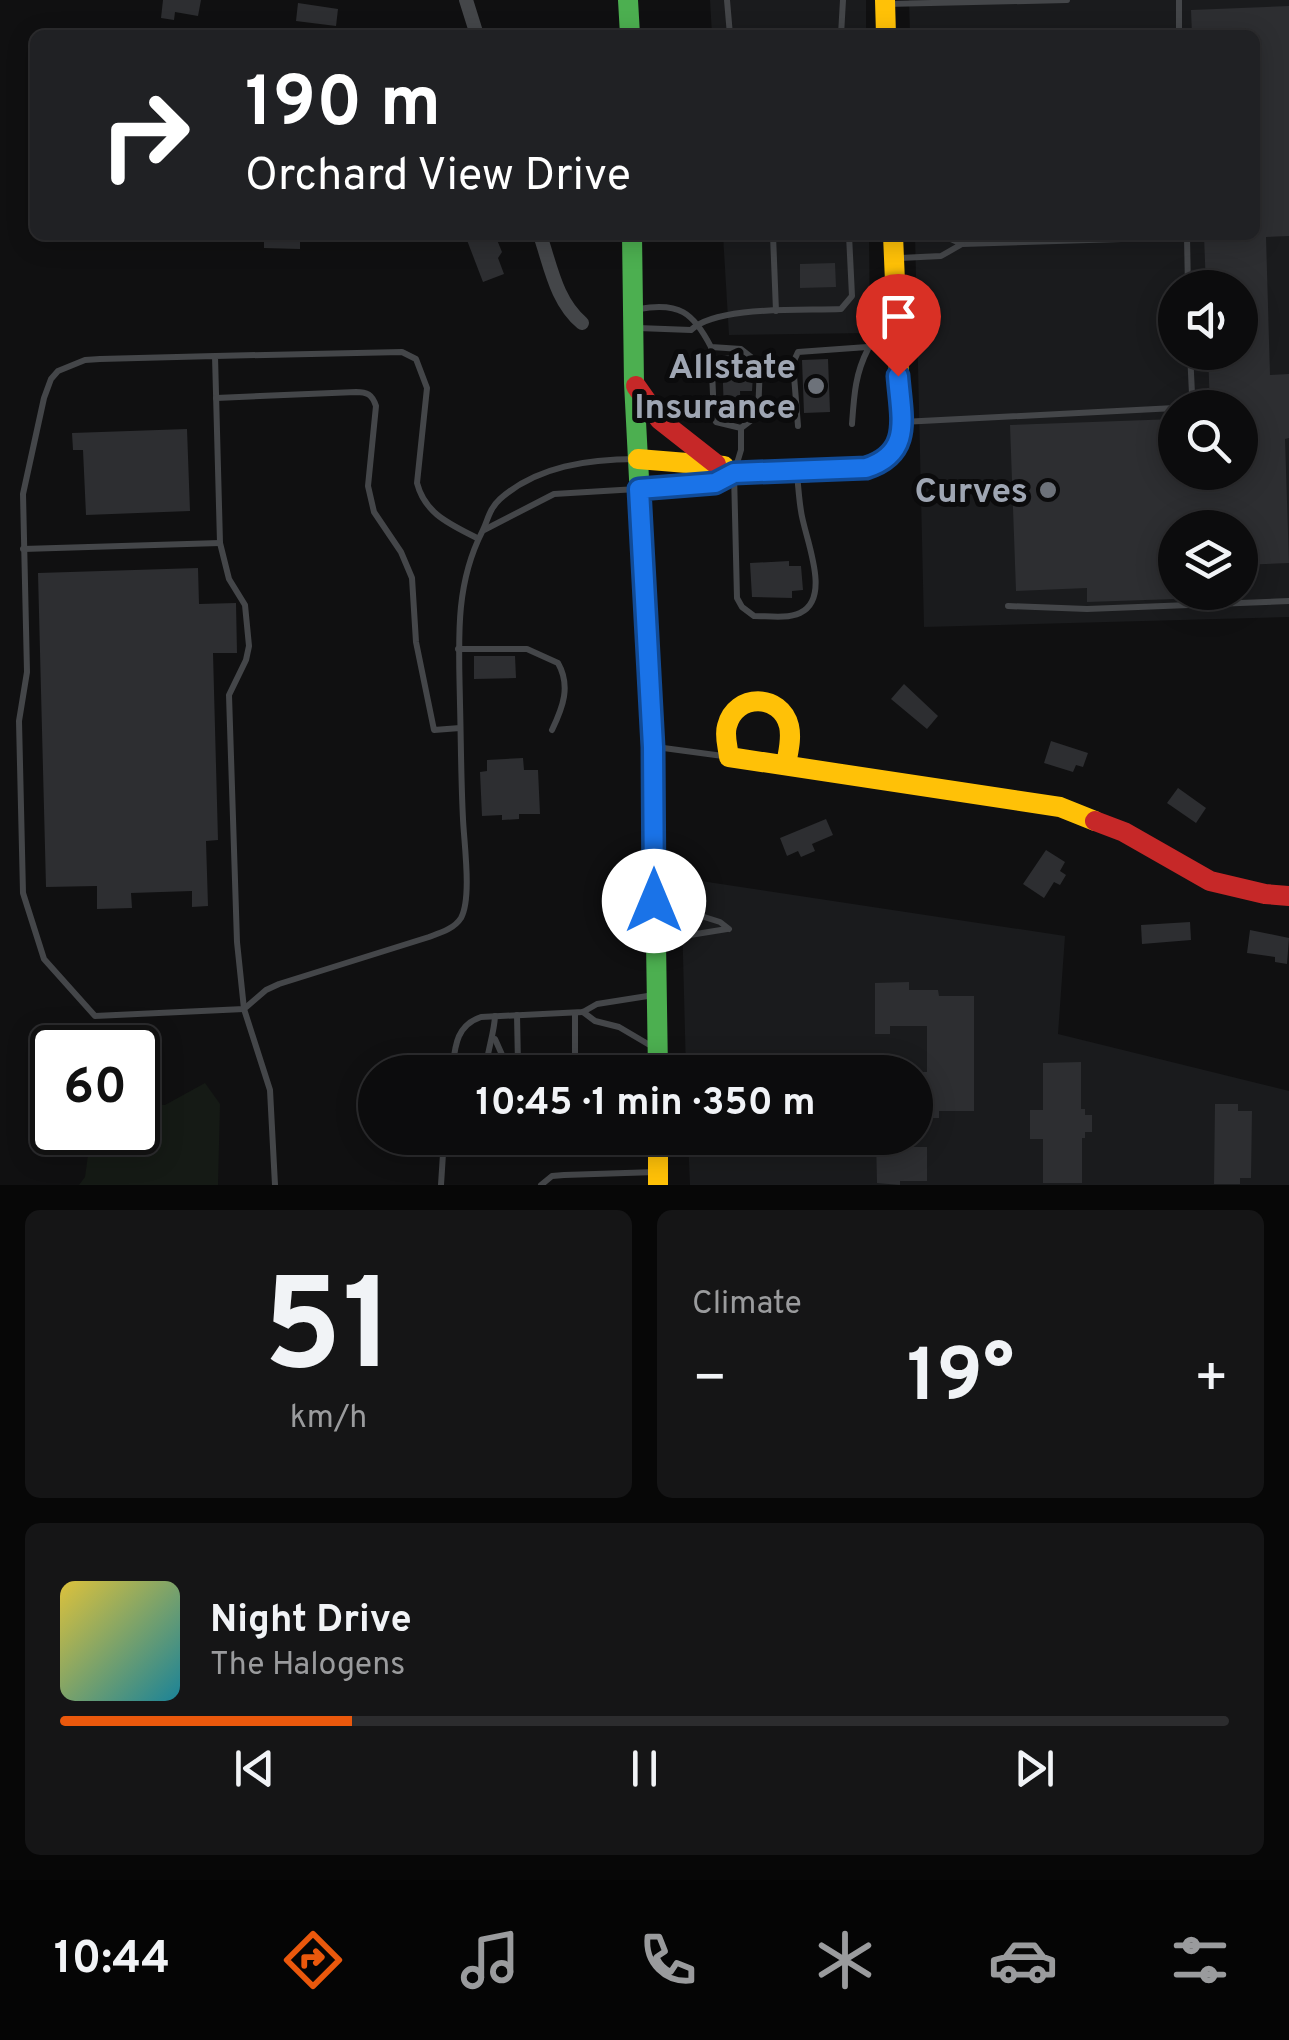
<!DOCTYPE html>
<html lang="en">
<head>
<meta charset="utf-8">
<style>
	body { margin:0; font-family:Overpass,sans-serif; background:#151516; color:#f1f3f6; height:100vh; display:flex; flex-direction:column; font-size:38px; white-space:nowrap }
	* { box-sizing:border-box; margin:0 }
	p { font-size:32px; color:#9a9b9d }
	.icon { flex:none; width:55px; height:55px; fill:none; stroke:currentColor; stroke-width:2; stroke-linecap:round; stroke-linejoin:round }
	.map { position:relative; height:1185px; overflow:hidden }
	.drawer { display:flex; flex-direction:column; gap:25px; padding:25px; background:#070707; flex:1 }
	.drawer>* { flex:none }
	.top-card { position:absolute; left:30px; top:30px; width:1230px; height:210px; border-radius:15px; box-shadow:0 5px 25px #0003,0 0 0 2px #2c2c2e; background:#202124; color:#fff; overflow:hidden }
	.fabs { position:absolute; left:1158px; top:270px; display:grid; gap:20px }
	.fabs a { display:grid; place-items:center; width:100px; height:100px; border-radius:50%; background:#0c0c0d; box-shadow:0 5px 25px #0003,0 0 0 2px #2c2c2e; font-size:50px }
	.speed { position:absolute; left:30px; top:1025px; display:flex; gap:20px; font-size:50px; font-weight:700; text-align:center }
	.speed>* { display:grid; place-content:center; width:130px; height:130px; border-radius:50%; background:#0c0c0d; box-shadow:0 5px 25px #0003,0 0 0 2px #2c2c2e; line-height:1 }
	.speed .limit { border:5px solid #111; border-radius:15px; background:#fff; color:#111 }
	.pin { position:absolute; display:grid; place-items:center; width:85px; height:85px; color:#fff; margin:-102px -42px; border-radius:50% 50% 50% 0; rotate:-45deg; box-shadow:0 0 10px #0007 }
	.pin .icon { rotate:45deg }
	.me { position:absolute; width:110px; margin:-55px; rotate:0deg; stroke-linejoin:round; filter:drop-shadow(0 0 8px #0008) }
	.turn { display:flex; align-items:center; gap:35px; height:210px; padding:0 50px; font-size:45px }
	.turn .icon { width:130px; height:130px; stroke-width:2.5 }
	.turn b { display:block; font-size:70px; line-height:85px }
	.big { font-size:75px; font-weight:700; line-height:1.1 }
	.drawer .widget { flex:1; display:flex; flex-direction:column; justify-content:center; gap:15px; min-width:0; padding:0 35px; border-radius:15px; background:#151516 }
	.drawer .dial { align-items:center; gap:0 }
	.dial b { font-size:130px; line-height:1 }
	.song { display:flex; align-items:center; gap:30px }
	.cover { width:120px; height:120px; border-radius:15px; background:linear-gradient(135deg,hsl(50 70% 55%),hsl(190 70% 35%)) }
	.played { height:10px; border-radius:5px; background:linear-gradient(90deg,#ea580c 25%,#2c2c2e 25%) }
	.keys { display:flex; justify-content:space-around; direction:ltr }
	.heat { display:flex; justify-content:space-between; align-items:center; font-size:55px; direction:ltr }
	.drawer .tiles { flex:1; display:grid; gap:25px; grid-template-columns:1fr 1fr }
	.widget:last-child { grid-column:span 2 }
	.trip { position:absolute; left:358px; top:1055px; width:575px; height:100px; border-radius:50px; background:#0c0c0d; box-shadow:0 5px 25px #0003,0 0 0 2px #2c2c2e; font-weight:700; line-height:100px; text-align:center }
	.menu { display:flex; height:160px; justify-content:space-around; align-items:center; background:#050505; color:#9a9b9d }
	.menu .icon { width:70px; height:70px }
	.menu .current { color:#ea580c }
	.menu b { font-size:45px; color:#f1f3f6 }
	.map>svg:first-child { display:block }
	.built { fill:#1a1b1d; fill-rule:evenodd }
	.green { fill:#151a15 }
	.building { fill:#2d2e31 }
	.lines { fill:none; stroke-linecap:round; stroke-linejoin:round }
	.lane { stroke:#444649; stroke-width:6 }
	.street { stroke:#444649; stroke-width:14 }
	.fast { stroke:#4caf50; stroke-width:20 }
	.slow { stroke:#ffc107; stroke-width:20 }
	.jam { stroke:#c62828; stroke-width:20 }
	.route-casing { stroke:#114b97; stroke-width:25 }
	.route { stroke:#1a73e8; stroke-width:18 }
	.poi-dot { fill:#6d727a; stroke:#0b0b0c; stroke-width:4 }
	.labels { text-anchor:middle; stroke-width:10; stroke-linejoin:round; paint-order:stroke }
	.poi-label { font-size:35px; font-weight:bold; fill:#9fa6b3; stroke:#0b0b0c; text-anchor:end }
</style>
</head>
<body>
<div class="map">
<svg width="1289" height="1185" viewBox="0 0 1289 1185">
	<rect width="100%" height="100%" fill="#101011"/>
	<g class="built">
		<path d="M710 0H866V35H712Z"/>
		<path d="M909 0H1289V617L924 627 915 235H1255V35H910ZM1175 288H1240V352H1175ZM1175 408H1240V472H1175ZM1175 528H1240V592H1175Z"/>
		<path d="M723 235H869L870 333 729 335Z"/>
		<path d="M681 878 1065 936 1058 1034 1289 1091V1185H690L688 1138H915V1072H686Z"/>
	</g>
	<path class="green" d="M205 1083 220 1104 218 1185H79L85 1177 91 1133 138 1132V1103L165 1105Z"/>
	<g class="building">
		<path d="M163 0H201L198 16 175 12 174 20 161 18Z"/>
		<path d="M298 3 338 9 336 26 296 21Z"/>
		<path d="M1289 6V236L1266 237 1270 375 1289 374V438L1285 439 1289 563 1240 565V528H1175V599L1087 602V588L1016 591 1010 425 1175 419V472H1240V408H1210L1208 352H1240V288H1206L1204 235H1255V35H1192L1191 10Z"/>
		<path d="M264 235H300V249L264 248Z"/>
		<path d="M465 235H495L502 252 498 258 504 274 483 282Z"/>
		<path d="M835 263 836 287 800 288V264Z"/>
		<path d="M722 355 738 356 740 376 753 375 752 391H740L741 414H724Z"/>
		<path d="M828 359 830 412 804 413 802 360Z"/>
		<path d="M187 429 190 511 86 515 83 450H73L72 433Z"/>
		<path d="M789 561V566H801L803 590 792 591V598L752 597 750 563Z"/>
		<path d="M198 568 199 604 236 603 237 653H213L218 840 206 841 208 906 192 907V891L131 893 132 908 97 909V886L46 887 38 573Z"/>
		<path d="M474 656H515L516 678 474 679Z"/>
		<path d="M904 684 938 716 927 729 891 699Z"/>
		<path d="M1051 741 1088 753 1083 767 1076 765 1073 772 1044 763Z"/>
		<path d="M523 758 524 770H538L540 814H519V819L502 820V815L482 816 480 772 487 771V760Z"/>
		<path d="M1178 788 1206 808 1196 823 1167 803Z"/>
		<path d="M826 819 833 835 812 844 815 851 801 857 798 851 787 856 780 838Z"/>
		<path d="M1046 850 1065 862 1060 871 1066 875 1060 885 1054 882 1044 898 1023 884Z"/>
		<path d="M1190 922 1191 940 1142 944 1141 925Z"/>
		<path d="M1250 930 1289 938 1287 964 1275 962V957L1247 953Z"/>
		<path d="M909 982V990H938L939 996H974V1111H939V1118H915V1072H927V1026H890V1034H875V983Z"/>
		<path d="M1081 1062V1109H1085V1115H1092V1132H1085V1138H1082V1183H1043V1139H1030V1110H1043V1063Z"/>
		<path d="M1215 1104H1238V1111H1252L1251 1178H1240V1184H1214Z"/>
		<path d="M876 1138H910V1147H927V1181H900V1185L877 1183Z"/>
	</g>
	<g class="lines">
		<g class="lane">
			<path d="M727 0 730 35"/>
			<path d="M886 4 1067 0"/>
			<path d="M841 35 843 0"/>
			<path d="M1179 35V0"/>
			<path d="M773 235 776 311"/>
			<path d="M962 244 1187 237 1188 288"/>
			<path d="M900 258 941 256 962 244 944 236 915 235"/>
			<path d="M639 309C679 302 693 312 711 347L741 349 760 364 758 415 741 428V450L734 473 737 598 742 607 754 616C768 616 787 619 800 613 833 598 804 536 801 511 799 499 798 485 797 472"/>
			<path d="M638 328 691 330C717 305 804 311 841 309L852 296 849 235"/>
			<path d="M711 347 714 418 716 422 741 428"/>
			<path d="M215 356 100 359 85 360 58 371 51 379 44 398 23 494 27 672 19 721 23 893 44 959 95 1016 244 1009 237 942 229 695 246 660 249 646 245 605 229 579 220 543 215 356 402 352 416 359 427 388 417 483C425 514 450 524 477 538"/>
			<path d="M216 398 356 392C367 392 372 394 376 406L368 486 374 512 401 552 412 578 416 642 434 730 460 728"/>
			<path d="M1176 408 1183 407 1192 394 1190 352"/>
			<path d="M902 422 1175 408"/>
			<path d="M852 424C854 396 855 374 868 349"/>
			<path d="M798 426 793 363 798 352 895 345"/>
			<path d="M484 530 554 494 637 489"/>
			<path d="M23 549 220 543"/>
			<path d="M1008 606 1087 609 1289 601"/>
			<path d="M458 649H527L558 663C571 686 563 707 552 730"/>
			<path d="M656 747 723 756"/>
			<path d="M660 903 720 922 729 929"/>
			<path d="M662 944 690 935 727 929"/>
			<path d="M583 1012 595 1021 619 1027 653 1047"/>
			<path d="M517 1015 518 1064H574"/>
			<path d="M495 1039 503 1057 497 1072"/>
			<path d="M452 1072C455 1048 455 1026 481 1017L583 1012 597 1004 654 995"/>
			<path d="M486 1072C486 1053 494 1036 495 1016"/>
			<path d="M575 1072V1014"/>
			<path d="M752 1142 846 1141"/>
			<path d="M275 1185 270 1090 244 1009 266 990 279 984 429 937C440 933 454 929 461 918 472 898 464 843 463 819 461 781 461 742 460 704 459 644 454 587 482 532 488 520 489 509 500 499 537 466 589 459 637 459"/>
			<path d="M441 1185 444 1138"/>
			<path d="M541 1185 552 1176 564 1175 656 1172"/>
		</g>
		<g class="street">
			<path d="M466 0 477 35"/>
			<path d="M540 235C551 267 556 301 582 323"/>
		</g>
		<g class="fast">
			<path d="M628 0 630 35"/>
			<path d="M632 235 634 383 653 747 658 1072"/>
		</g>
		<g class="slow">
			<path d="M885 0 886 35"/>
			<path d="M638 459 724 466"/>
			<path d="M639 489 715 483 734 473C766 472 866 476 887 457 898 448 900 435 901 422L893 235"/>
			<path d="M786 765C788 752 792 739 789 726 781 693 735 693 727 726 724 736 728 747 729 757L1060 807 1095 821"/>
			<path d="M658 1138V1185"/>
		</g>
		<g class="jam">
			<path d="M636 386 660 420 716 464"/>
			<path d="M1095 821 1124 832 1210 881 1265 894 1289 896"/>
		</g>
	</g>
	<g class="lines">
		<defs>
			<path id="route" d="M654 901 653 747 639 489 715 483 734 473 866 468C913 453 901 417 898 376"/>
		</defs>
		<use href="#route" class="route-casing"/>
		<use href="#route" class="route"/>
	</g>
	<g class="poi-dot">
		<circle cx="816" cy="386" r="10"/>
		<circle cx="1048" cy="490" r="10"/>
	</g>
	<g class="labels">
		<g class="poi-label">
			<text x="796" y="378">Allstate<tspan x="796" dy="40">Insurance</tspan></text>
			<text x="1028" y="502">Curves</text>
		</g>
	</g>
</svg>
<div class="fabs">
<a><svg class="icon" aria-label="sound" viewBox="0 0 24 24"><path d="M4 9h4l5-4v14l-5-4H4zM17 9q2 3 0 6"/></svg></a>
<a><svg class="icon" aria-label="search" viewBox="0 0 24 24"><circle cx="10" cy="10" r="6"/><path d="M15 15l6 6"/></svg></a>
<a><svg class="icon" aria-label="layers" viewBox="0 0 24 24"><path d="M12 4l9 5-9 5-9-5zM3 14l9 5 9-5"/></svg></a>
</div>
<div class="speed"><div class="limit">60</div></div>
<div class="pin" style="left:898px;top:376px;background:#d93025"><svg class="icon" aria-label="arrive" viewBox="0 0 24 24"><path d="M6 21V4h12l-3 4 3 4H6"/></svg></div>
<svg class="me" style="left:654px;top:901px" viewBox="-20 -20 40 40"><circle r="19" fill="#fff"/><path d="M0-13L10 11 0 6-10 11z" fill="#1a73e8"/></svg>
<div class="trip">10:45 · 1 min · 350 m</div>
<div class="top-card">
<div class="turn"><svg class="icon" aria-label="right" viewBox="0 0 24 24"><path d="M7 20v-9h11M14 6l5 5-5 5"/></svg><div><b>190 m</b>Orchard View Drive</div></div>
</div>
</div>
<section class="drawer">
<div class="tiles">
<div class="widget dial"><b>51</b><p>km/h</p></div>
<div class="widget"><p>Climate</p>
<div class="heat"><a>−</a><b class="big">19°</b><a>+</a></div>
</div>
<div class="widget">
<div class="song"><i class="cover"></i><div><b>Night Drive</b><p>The Halogens</p></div></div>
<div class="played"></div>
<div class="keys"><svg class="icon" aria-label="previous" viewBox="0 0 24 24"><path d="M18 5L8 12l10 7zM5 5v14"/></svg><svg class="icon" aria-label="pause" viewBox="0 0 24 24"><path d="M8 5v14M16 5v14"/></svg><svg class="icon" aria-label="next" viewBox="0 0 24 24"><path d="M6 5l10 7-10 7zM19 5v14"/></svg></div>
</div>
</div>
</section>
<nav class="menu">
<b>10:44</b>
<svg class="icon current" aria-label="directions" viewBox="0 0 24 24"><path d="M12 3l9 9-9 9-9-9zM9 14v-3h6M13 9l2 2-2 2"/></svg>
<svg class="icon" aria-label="music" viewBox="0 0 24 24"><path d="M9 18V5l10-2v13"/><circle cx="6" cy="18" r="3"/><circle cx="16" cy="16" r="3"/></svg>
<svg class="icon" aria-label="phone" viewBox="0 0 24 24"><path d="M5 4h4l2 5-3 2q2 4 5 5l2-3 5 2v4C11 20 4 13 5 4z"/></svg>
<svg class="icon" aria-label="climate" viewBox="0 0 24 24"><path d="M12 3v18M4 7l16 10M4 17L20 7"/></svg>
<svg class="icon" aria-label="car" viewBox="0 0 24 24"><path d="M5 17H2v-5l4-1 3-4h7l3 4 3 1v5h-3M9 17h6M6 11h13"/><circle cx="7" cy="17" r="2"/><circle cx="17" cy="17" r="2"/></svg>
<svg class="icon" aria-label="filters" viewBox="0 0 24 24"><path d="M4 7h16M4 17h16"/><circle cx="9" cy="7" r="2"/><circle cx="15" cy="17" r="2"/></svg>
</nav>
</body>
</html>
